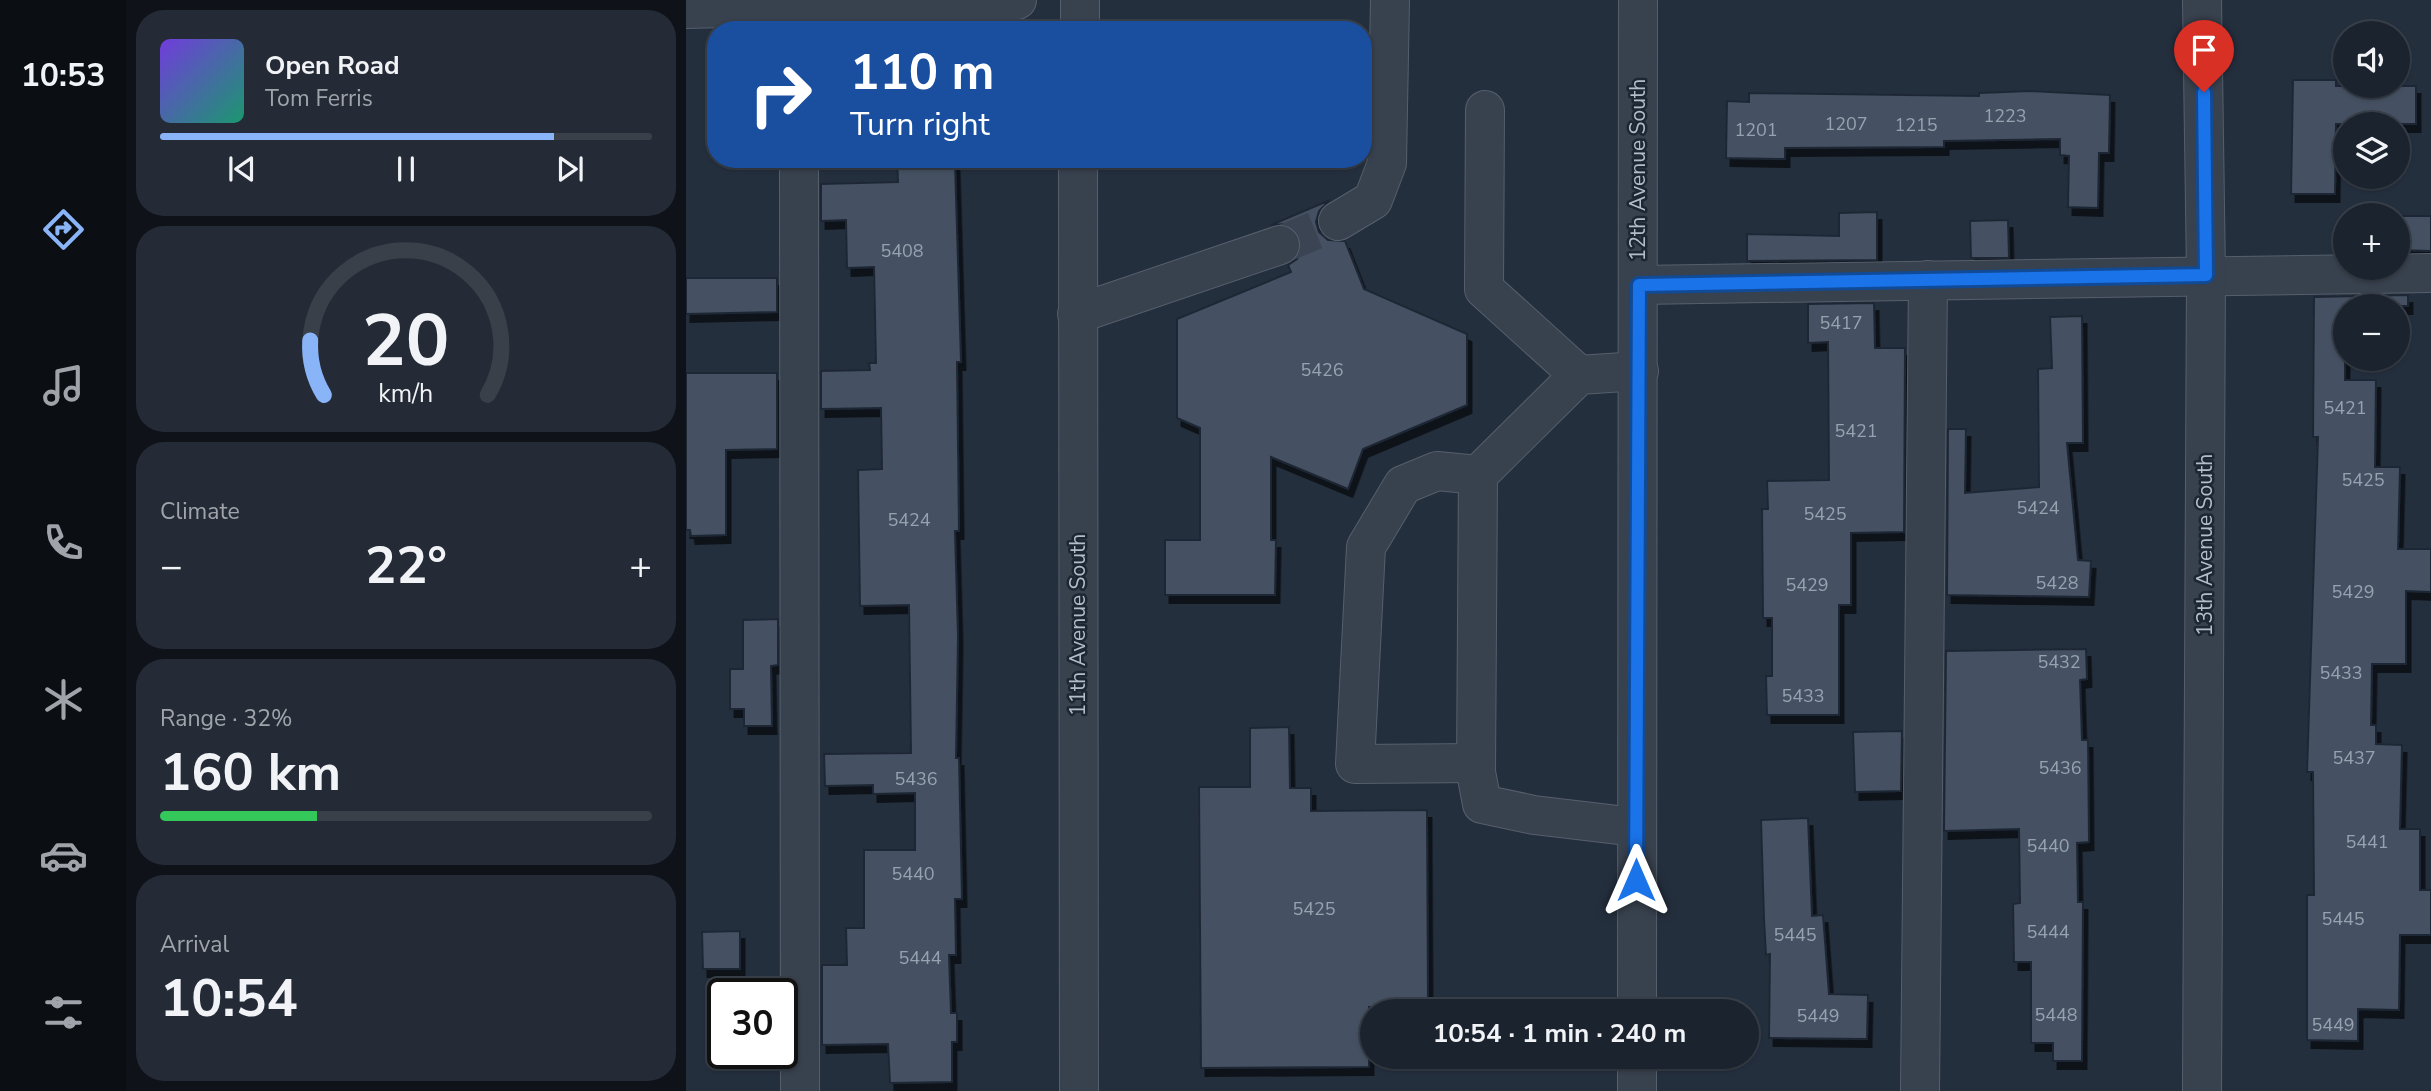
<!DOCTYPE html>
<html lang="en">
<head>
<meta charset="utf-8">
<style>
	body { margin:0; font-family:"Nunito Sans",sans-serif; background:#242b36; color:#f1f3f6; height:100vh; display:flex; flex-direction:column; font-size:26px; white-space:nowrap }
	* { box-sizing:border-box; margin:0 }
	p { font-size:23px; color:#a0a4aa }
	.icon { flex:none; width:38px; height:38px; fill:none; stroke:currentColor; stroke-width:2; stroke-linecap:round; stroke-linejoin:round }
	.map { position:relative; flex:1; overflow:hidden }
	.side { display:flex; flex-direction:column; gap:10px; padding:10px; background:#0f1319; width:560px }
	.side>* { flex:none }
	.hud { position:absolute; left:21px; top:21px; width:665px; height:147px; border-radius:28px; box-shadow:0 2px 5px #0004,0 0 0 2px #39404a; background:#1a4fa0; color:#fff; overflow:hidden }
	.controls { position:absolute; left:1647px; top:21px; display:grid; gap:14px }
	.controls a { display:grid; place-items:center; width:77px; height:77px; border-radius:50%; background:#1b232e; box-shadow:0 2px 5px #0004,0 0 0 2px #39404a; font-size:35px }
	.speed { position:absolute; left:21px; top:978px; display:flex; gap:14px; font-size:35px; font-weight:700; text-align:center }
	.speed>* { display:grid; place-content:center; width:91px; height:91px; border-radius:50%; background:#1b232e; box-shadow:0 2px 5px #0004,0 0 0 2px #39404a; line-height:1 }
	.speed .limit { border:4px solid #111; border-radius:10px; background:#fff; color:#111 }
	.pin { position:absolute; display:grid; place-items:center; width:60px; height:60px; color:#fff; margin:-72px -30px; border-radius:50% 50% 50% 0; rotate:-45deg; box-shadow:0 0 7px #0007 }
	.pin .icon { rotate:45deg }
	.me { position:absolute; width:77px; margin:-38px; rotate:0deg; stroke-linejoin:round; filter:drop-shadow(0 0 5px #0008) }
	.turn { display:flex; align-items:center; gap:24px; height:147px; padding:0 28px; font-size:32px }
	.turn .icon { width:91px; height:91px; stroke-width:2.5 }
	.turn b { display:block; font-size:49px; line-height:60px }
	.big { font-size:52px; font-weight:700; line-height:1.1 }
	.side .tile { flex:1; display:flex; flex-direction:column; justify-content:center; gap:10px; min-width:0; padding:0 24px; border-radius:28px; background:#242b36 }
	.side .dial { align-items:center; gap:0 }
	.dial svg { height:182px; overflow:visible; fill:none; stroke:#39404a; stroke-width:7; stroke-linecap:round; text-anchor:middle }
	.dial text { fill:#f1f3f6; stroke:none }
	.song { display:flex; align-items:center; gap:21px }
	.cover { width:84px; height:84px; border-radius:10px; background:linear-gradient(135deg,hsl(260 70% 55%),hsl(160 70% 35%)) }
	.played { height:7px; border-radius:4px; background:linear-gradient(90deg,#8ab4f8 80%,#39404a 80%) }
	.keys { display:flex; justify-content:space-around; direction:ltr }
	.heat { display:flex; justify-content:space-between; align-items:center; font-size:38px; direction:ltr }
	.charge { height:10px; border-radius:5px; background:linear-gradient(90deg,#34c759 32%,#39404a 0) }
	.trip { position:absolute; left:674px; top:999px; width:399px; height:70px; border-radius:35px; background:#1b232e; box-shadow:0 2px 5px #0004,0 0 0 2px #39404a; font-weight:700; line-height:70px; text-align:center }
	main { display:flex; flex:1; min-height:0 }
	.dock { display:flex; flex-direction:column; width:126px; justify-content:space-around; align-items:center; background:#0b0e12; color:#a0a4aa }
	.dock .icon { width:49px; height:49px }
	.dock .on { color:#8ab4f8 }
	.dock b { font-size:32px; color:#f1f3f6 }
	.map>svg:first-child { display:block }
	.green { fill:#263c3f }
	.building { fill:#455162; stroke:#1f2835; stroke-width:2; filter:url(#shadow) }
	.lines { fill:none; stroke-linecap:round; stroke-linejoin:round }
	.minor-tunnel { stroke:#3a4453; stroke-width:38; stroke-dasharray:38 19; stroke-linecap:butt }
	.minor-casing { stroke:#565f6c; stroke-width:40 }
	.minor { stroke:#38414e; stroke-width:38 }
	.route-casing { stroke:#114b97; stroke-width:18 }
	.route { stroke:#1a73e8; stroke-width:12 }
	.labels { text-anchor:middle; stroke-width:5; stroke-linejoin:round; paint-order:stroke }
	.number-label { font-size:18px; fill:#98a1af }
	.street-label { font-size:21px; fill:#b4bcc9; stroke:#1d2633 }
</style>
</head>
<body>
<main>
<nav class="dock">
<b>10:53</b>
<svg class="icon on" aria-label="directions" viewBox="0 0 24 24"><path d="M12 3l9 9-9 9-9-9zM9 14v-3h6M13 9l2 2-2 2"/></svg>
<svg class="icon" aria-label="music" viewBox="0 0 24 24"><path d="M9 18V5l10-2v13"/><circle cx="6" cy="18" r="3"/><circle cx="16" cy="16" r="3"/></svg>
<svg class="icon" aria-label="phone" viewBox="0 0 24 24"><path d="M5 4h4l2 5-3 2q2 4 5 5l2-3 5 2v4C11 20 4 13 5 4z"/></svg>
<svg class="icon" aria-label="climate" viewBox="0 0 24 24"><path d="M12 3v18M4 7l16 10M4 17L20 7"/></svg>
<svg class="icon" aria-label="car" viewBox="0 0 24 24"><path d="M5 17H2v-5l4-1 3-4h7l3 4 3 1v5h-3M9 17h6M6 11h13"/><circle cx="7" cy="17" r="2"/><circle cx="17" cy="17" r="2"/></svg>
<svg class="icon" aria-label="filters" viewBox="0 0 24 24"><path d="M4 7h16M4 17h16"/><circle cx="9" cy="7" r="2"/><circle cx="15" cy="17" r="2"/></svg>
</nav>
<section class="side">
<div class="tile">
<div class="song"><i class="cover"></i><div><b>Open Road</b><p>Tom Ferris</p></div></div>
<div class="played"></div>
<div class="keys"><svg class="icon" aria-label="previous" viewBox="0 0 24 24"><path d="M18 5L8 12l10 7zM5 5v14"/></svg><svg class="icon" aria-label="pause" viewBox="0 0 24 24"><path d="M8 5v14M16 5v14"/></svg><svg class="icon" aria-label="next" viewBox="0 0 24 24"><path d="M6 5l10 7-10 7zM19 5v14"/></svg></div>
</div>
<div class="tile dial"><svg viewBox="0 0 100 80">
<path d="M14 69A42 42 0 1 1 86 69"/>
<path d="M14 69A42 42 0 0 1 8 45" stroke="#8ab4f8"/>
<text x="50" y="56" font-size="32" font-weight="700">20</text>
<text x="50" y="72" font-size="11">km/h</text>
</svg></div>
<div class="tile"><p>Climate</p>
<div class="heat"><a>−</a><b class="big">22°</b><a>+</a></div>
</div>
<div class="tile"><p>Range · 32%</p><b class="big">160 km</b><div class="charge"></div></div>
<div class="tile"><p>Arrival</p><b class="big">10:54</b></div>
</section>
<div class="map">
<svg width="1745" height="1091" viewBox="0 0 1745 1091">
	<defs>
		<filter id="shadow"><feDropShadow dx="4.5" dy="8" stdDeviation="0" flood-color="#0009"/></filter>
	</defs>
	<rect width="100%" height="100%" fill="#242f3e"/>
	<g class="green">
		<path d="M859 998V1011H725L763 1009V1002Z"/>
		<path d="M726 1057H856L726 1062Z"/>
	</g>
	<g class="building">
		<path d="M1607 80H1650V86H1730V124H1650L1649 194H1605Z"/>
		<path d="M1344 91 1424 95 1423 153H1413L1412 208 1382 207 1383 156 1374 155V139L1258 141V147L1099 148V159L1040 158 1041 101 1063 102V93L1293 96V93Z"/>
		<path d="M211 159H267L269 163 275 362H271L273 531H269L272 637 270 758H273L276 899H269L270 955H263L265 1013H271V1042H266V1082L204 1083 202 1044 136 1045V965H161L160 928H178V850H229V793L187 794V785L139 786 138 754 225 753 223 605 174 606 172 470 196 469 195 408 135 409V371L184 370 183 363H190L188 267 161 268 160 220 135 221V184L212 182Z"/>
		<path d="M644 200 633 211 630 222 633 232 642 240 659 241 678 289 781 334V405L677 449 662 489 585 457V540H590L589 595H479V540H514V428L491 418V319L605 272 602 265 611 259 615 250 614 237 608 228 599 224 585 225Z"/>
		<path d="M1191 212V260L1061 261V234L1153 236V213Z"/>
		<path d="M1712 216H1745V251L1712 250Z"/>
		<path d="M1322 220 1323 258H1285L1284 221Z"/>
		<path d="M0 278H91V312L0 314Z"/>
		<path d="M1722 295V306H1659V380H1690L1689 467H1714L1712 549H1745V592L1720 591V664H1686L1685 725H1690V744L1716 745 1714 829H1734V890H1745V935H1714L1713 1010 1672 1009V1041L1621 1040V895H1628L1627 772H1621L1632 437H1627L1628 297Z"/>
		<path d="M1188 303 1189 348H1219L1218 532 1165 533V605H1153V715H1081L1080 676H1086V618H1077L1076 509H1082L1081 481 1143 480 1142 342 1122 343V304Z"/>
		<path d="M1396 316 1397 443H1381L1392 560 1405 561 1403 597 1261 595 1262 429H1280L1279 493 1353 487 1352 369 1366 368 1364 317Z"/>
		<path d="M0 373H91V449L40 450V535L5 536 4 530H0Z"/>
		<path d="M92 619V665L85 666 86 726H58V709H44V669H57V620Z"/>
		<path d="M1400 649 1401 679 1394 680 1396 740H1402L1403 842 1391 843 1392 902H1397L1396 1061H1367V1043H1345V962H1328L1327 904 1334 903 1333 829 1258 831 1260 651Z"/>
		<path d="M603 727 604 788H625V811L741 810 742 1007H683V1067L515 1068 513 787H564V728Z"/>
		<path d="M1216 731 1215 791 1169 792 1167 732Z"/>
		<path d="M1122 818 1126 916 1137 915 1143 994 1182 995 1181 1039 1083 1038 1084 954 1080 955 1078 919 1075 820Z"/>
		<path d="M54 931V969H17L16 932Z"/>
	</g>
	<g class="lines">
		<path class="minor-tunnel" d="M594 245 652 221"/>
		<defs>
			<g id="minor">
				<path d="M0 9 331 0"/>
				<path d="M394 30V0"/>
				<path d="M799 110 798 289 893 375"/>
				<path d="M113 159 114 1091"/>
				<path d="M392 159 393 1091"/>
				<path d="M652 221 687 200 701 163 704 0"/>
				<path d="M953 285 1745 273"/>
				<path d="M391 314 594 245"/>
				<path d="M790 763 669 764 680 547 717 485 751 471 792 475"/>
				<path d="M949 827 848 815 796 804 790 772 792 475 893 375 953 371"/>
				<path d="M951 1012 952 0"/>
				<path d="M951 1057V1091"/>
				<path d="M1234 1091 1242 280"/>
				<path d="M1516 1091 1520 275 1516 0"/>
			</g>
		</defs>
		<use href="#minor" class="minor-casing"/>
		<use href="#minor" class="minor"/>
	</g>
	<g class="lines">
		<defs>
			<path id="route" d="M950 880 953 285 1520 275 1518 92"/>
		</defs>
		<use href="#route" class="route-casing"/>
		<use href="#route" class="route"/>
	</g>
	<g class="labels">
		<g class="number-label">
			<text x="1319" y="122">1223</text>
			<text x="1160" y="130">1207</text>
			<text x="1230" y="131">1215</text>
			<text x="1070" y="136">1201</text>
			<text x="216" y="257">5408</text>
			<text x="1155" y="329">5417</text>
			<text x="636" y="376">5426</text>
			<text x="1659" y="414">5421</text>
			<text x="1170" y="437">5421</text>
			<text x="1677" y="486">5425</text>
			<text x="1352" y="514">5424</text>
			<text x="1139" y="520">5425</text>
			<text x="223" y="526">5424</text>
			<text x="1371" y="589">5428</text>
			<text x="1121" y="591">5429</text>
			<text x="1667" y="598">5429</text>
			<text x="1373" y="668">5432</text>
			<text x="1655" y="679">5433</text>
			<text x="1117" y="702">5433</text>
			<text x="1668" y="764">5437</text>
			<text x="1374" y="774">5436</text>
			<text x="230" y="785">5436</text>
			<text x="1681" y="848">5441</text>
			<text x="1362" y="852">5440</text>
			<text x="227" y="880">5440</text>
			<text x="628" y="915">5425</text>
			<text x="1657" y="925">5445</text>
			<text x="1362" y="938">5444</text>
			<text x="1109" y="941">5445</text>
			<text x="234" y="964">5444</text>
			<text x="1370" y="1021">5448</text>
			<text x="1132" y="1022">5449</text>
			<text x="1647" y="1031">5449</text>
		</g>
		<g class="street-label">
			<text transform="translate(952 170) rotate(-90)" y="7">12th Avenue South</text>
			<text transform="translate(1519 545) rotate(-90)" y="7">13th Avenue South</text>
			<text transform="translate(392 625) rotate(-90)" y="7">11th Avenue South</text>
		</g>
	</g>
</svg>
<div class="controls">
<a><svg class="icon" aria-label="sound" viewBox="0 0 24 24"><path d="M4 9h4l5-4v14l-5-4H4zM17 9q2 3 0 6"/></svg></a>
<a><svg class="icon" aria-label="layers" viewBox="0 0 24 24"><path d="M12 4l9 5-9 5-9-5zM3 14l9 5 9-5"/></svg></a>
<a>+</a>
<a>−</a>
</div>
<div class="speed"><div class="limit">30</div></div>
<div class="pin" style="left:1518px;top:92px;background:#d93025"><svg class="icon" aria-label="arrive" viewBox="0 0 24 24"><path d="M6 21V4h12l-3 4 3 4H6"/></svg></div>
<svg class="me" style="left:950px;top:880px" viewBox="-20 -20 40 40"><path d="M0-17L14 15 0 8-14 15z" fill="#1a73e8" stroke="#fff" stroke-width="4"/></svg>
<div class="trip">10:54 · 1 min · 240 m</div>
<div class="hud">
<div class="turn"><svg class="icon" aria-label="right" viewBox="0 0 24 24"><path d="M7 20v-9h11M14 6l5 5-5 5"/></svg><div><b>110 m</b>Turn right</div></div>
</div>
</div>
</main>
</body>
</html>
